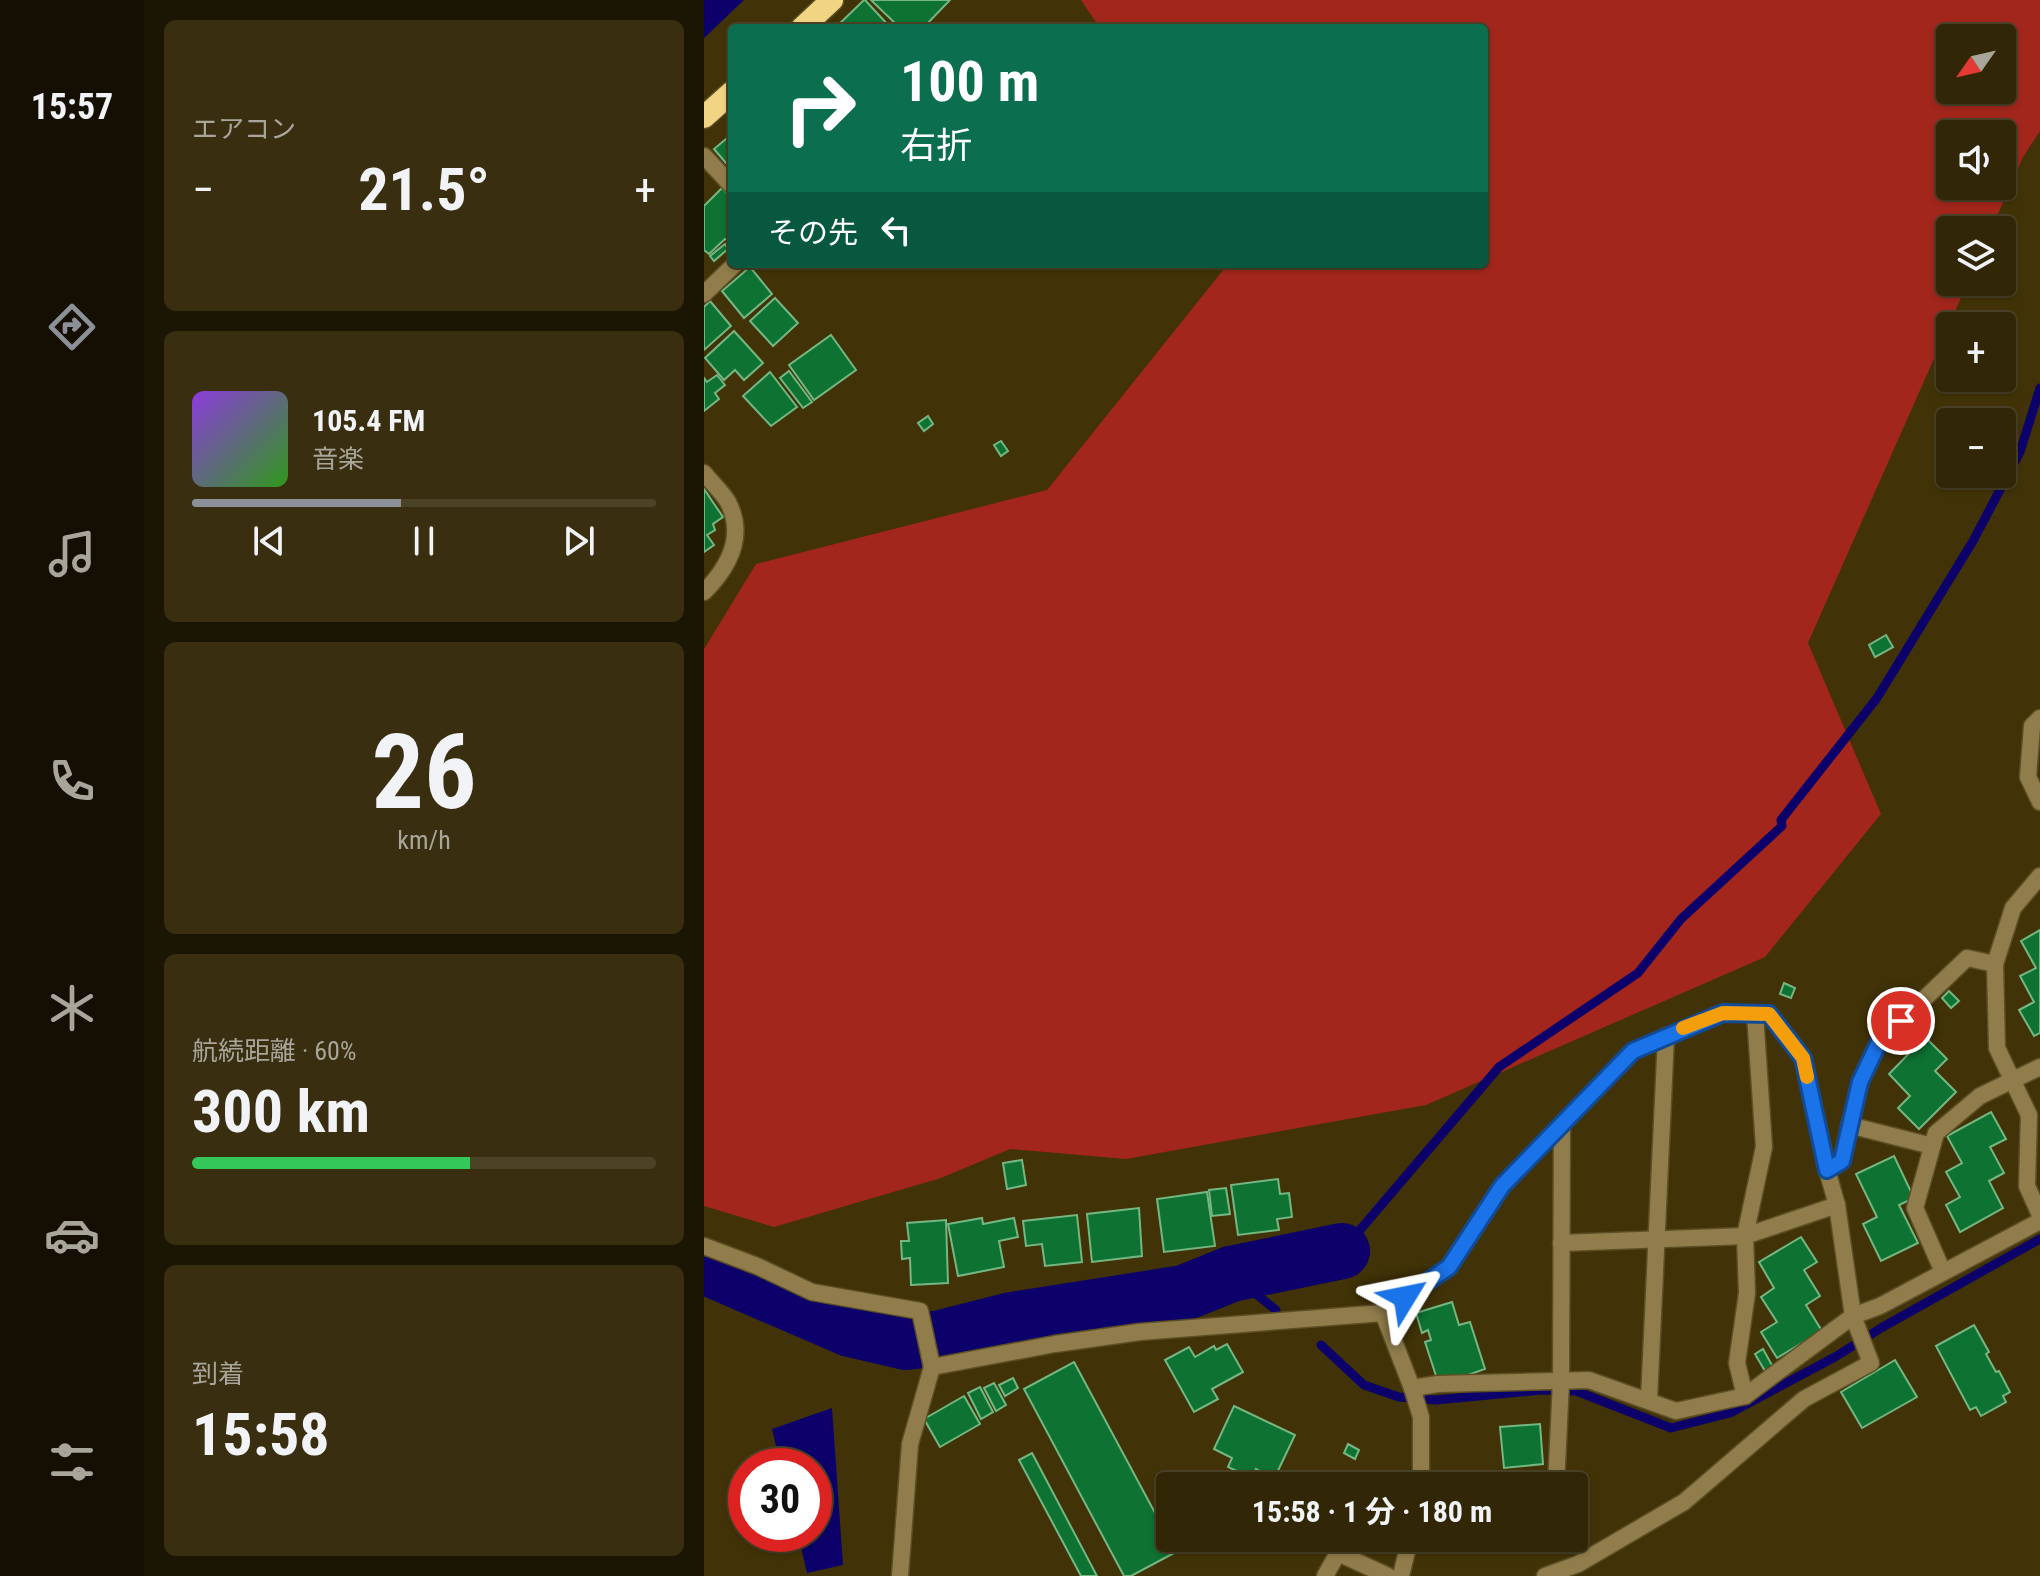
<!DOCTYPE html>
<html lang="ja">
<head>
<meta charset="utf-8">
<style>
	body { margin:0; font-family:"Roboto Condensed","Noto Sans JP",sans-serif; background:#392e0f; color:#f1f3f6; height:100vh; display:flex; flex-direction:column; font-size:30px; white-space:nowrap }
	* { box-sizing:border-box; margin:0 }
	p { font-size:26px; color:#a8a59a }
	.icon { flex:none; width:44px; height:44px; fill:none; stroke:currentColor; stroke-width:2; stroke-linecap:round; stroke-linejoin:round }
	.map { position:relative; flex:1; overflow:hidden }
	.details { display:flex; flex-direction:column; gap:20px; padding:20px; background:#1b1503; width:560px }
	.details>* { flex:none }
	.hud { position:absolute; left:24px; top:24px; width:760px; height:244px; border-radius:8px; box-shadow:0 2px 6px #0004,0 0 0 2px #4c4327; background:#0b6e4f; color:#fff; overflow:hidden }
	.needle { width:52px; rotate:236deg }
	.tools { position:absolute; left:1232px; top:24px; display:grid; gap:16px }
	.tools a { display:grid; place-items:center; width:80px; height:80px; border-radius:8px; background:#312605; box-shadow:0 2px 6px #0004,0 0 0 2px #4c4327; font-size:40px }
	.speed { position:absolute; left:24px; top:1448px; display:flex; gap:16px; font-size:40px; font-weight:700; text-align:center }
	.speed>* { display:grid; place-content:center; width:104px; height:104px; border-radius:50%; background:#312605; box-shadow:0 2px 6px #0004,0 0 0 2px #4c4327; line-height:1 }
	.speed .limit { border:12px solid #d22; background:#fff; color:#111 }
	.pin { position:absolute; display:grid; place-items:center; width:68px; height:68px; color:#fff; margin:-34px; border:4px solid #fff; border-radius:50%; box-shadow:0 2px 8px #0007 }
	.me { position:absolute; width:88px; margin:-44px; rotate:55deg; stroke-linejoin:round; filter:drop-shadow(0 0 6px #0008) }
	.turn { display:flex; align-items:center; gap:28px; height:168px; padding:0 40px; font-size:36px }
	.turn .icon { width:104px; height:104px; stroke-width:2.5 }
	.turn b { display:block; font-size:56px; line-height:68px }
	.then { display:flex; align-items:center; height:76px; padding:0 40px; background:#0003; gap:16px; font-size:30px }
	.big { font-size:60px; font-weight:700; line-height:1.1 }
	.details .widget { flex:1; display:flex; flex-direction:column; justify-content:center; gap:12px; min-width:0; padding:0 28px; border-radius:12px; background:#392e0f }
	.details .dial { align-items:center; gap:0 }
	.dial b { font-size:104px; line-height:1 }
	.song { display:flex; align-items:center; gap:24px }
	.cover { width:96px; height:96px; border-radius:12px; background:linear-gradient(135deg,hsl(270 70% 55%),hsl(110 70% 35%)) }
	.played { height:8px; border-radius:4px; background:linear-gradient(90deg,#8c9099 45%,#4c4327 45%) }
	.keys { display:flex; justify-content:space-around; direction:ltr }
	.heat { display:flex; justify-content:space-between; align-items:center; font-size:44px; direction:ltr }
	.charge { height:12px; border-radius:6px; background:linear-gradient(90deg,#34c759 60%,#4c4327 0) }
	.trip { position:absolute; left:452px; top:1472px; width:432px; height:80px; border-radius:8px; background:#312605; box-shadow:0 2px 6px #0004,0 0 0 2px #4c4327; font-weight:700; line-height:80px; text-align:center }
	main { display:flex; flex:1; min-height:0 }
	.tabs { display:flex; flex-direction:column; width:144px; justify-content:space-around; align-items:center; background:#140f02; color:#a8a59a }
	.tabs .icon { width:56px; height:56px }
	.tabs .active { color:#8c9099 }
	.tabs b { font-size:36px; color:#f1f3f6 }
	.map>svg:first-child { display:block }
	.forest { fill:#a2261b; fill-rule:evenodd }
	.water { fill:#0c006a }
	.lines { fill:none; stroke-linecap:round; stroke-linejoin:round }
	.stream { stroke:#0c006a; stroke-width:9 }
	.river { stroke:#0c006a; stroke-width:56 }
	.building { fill:#0e7233; stroke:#75b782; stroke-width:2 }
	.service-casing { stroke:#5d4f25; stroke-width:19 }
	.minor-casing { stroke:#5d4f25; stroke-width:19 }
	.trunk-casing { stroke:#5d4f25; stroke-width:25 }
	.service { stroke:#907d4b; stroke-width:16 }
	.minor { stroke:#907d4b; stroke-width:16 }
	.trunk { stroke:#f2d584; stroke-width:22 }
	.route-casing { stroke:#114b97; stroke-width:20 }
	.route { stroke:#1a73e8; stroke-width:14 }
	.slow { stroke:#f59e0b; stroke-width:14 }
</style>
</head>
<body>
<main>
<nav class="tabs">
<b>15:57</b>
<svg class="icon active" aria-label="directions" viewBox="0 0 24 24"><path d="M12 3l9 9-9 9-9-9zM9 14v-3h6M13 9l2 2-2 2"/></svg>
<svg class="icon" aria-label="music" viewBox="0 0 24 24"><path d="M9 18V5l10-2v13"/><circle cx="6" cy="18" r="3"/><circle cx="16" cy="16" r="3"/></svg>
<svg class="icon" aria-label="phone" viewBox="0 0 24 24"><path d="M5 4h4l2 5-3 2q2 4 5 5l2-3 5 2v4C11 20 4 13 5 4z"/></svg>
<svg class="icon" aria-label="climate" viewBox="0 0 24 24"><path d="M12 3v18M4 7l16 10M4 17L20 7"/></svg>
<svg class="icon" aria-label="car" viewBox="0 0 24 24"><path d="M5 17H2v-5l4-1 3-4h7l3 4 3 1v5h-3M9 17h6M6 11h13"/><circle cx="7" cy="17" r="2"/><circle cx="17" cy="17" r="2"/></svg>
<svg class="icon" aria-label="filters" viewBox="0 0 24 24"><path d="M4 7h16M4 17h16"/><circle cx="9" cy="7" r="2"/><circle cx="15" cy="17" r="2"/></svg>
</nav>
<section class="details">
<div class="widget"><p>エアコン</p>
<div class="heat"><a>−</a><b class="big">21.5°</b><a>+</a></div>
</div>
<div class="widget">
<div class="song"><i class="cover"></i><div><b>105.4 FM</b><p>音楽</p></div></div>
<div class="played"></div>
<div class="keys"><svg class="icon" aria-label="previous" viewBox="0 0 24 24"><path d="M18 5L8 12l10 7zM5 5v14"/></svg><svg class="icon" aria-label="pause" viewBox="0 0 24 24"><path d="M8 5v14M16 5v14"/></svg><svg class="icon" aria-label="next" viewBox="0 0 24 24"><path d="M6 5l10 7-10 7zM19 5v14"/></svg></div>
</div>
<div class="widget dial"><b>26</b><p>km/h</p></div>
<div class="widget"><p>航続距離 · 60%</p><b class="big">300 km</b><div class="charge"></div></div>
<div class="widget"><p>到着</p><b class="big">15:58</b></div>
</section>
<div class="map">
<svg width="1336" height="1576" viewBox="0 0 1336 1576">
	<rect width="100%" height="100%" fill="#413307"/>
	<path class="forest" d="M377 0H1336V131L1319 157 1287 230H1246V282H1264L1104 643 1177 814 1061 957 722 1105 422 1159 306 1149 237 1178 70 1227 0 1206V649L52 564 343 490 524 264H780V28H396ZM1246 38H1298V90H1246ZM1246 134H1298V186H1246Z"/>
	<g class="water">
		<path d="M0 0H40L0 38Z"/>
		<path d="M128 1408 139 1565 103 1573 94 1534H110V1466H77L68 1429Z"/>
	</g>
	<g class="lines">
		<g class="stream">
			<path d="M638 1251 795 1067 934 973 977 919 1078 826 1077 820 1173 698 1269 541 1316 452 1336 388"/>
			<path d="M527 1274 572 1310"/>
			<path d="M617 1345 660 1385 695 1397 732 1400 838 1390 872 1391 967 1428 1026 1413 1131 1357 1177 1328 1336 1239"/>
		</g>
		<path class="river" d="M0 1266 146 1329 202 1342 237 1338 308 1320 480 1293 527 1274 638 1251"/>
	</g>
	<g class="building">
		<path d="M161 0 187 28H131L160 0Z"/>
		<path d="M167 0H246L219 28H196Z"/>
		<path d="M28 134V170L10 149Z"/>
		<path d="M18 188 28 199V243L21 239 5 254 0 250V206Z"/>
		<path d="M21 244 24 249 10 261 6 256Z"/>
		<path d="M46 267 68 294 40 318 18 291Z"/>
		<path d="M71 298 94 323 69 346 46 321Z"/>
		<path d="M6 301 27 326 0 350V307Z"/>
		<path d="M30 331 59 363 40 380 31 370 20 380 1 358Z"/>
		<path d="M127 335 152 370 110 400 85 365Z"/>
		<path d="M85 371 108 402 99 408 76 378Z"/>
		<path d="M66 372 93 407 67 426 39 396Z"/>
		<path d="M13 375 21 385 11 393 15 399 0 411V378L3 382Z"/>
		<path d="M224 416 229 424 220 431 214 423Z"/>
		<path d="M297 441 304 451 297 456 290 445Z"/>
		<path d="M0 489 19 517 9 524 11 530 3 535 10 545 0 552Z"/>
		<path d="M1182 635 1189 647 1171 657 1165 645Z"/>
		<path d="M1336 930V1033L1330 1036 1315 1010 1330 1002 1316 976 1332 968 1317 941Z"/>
		<path d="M1080 983 1091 988 1087 998 1076 994Z"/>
		<path d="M1245 991 1255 1001 1247 1008 1238 998Z"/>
		<path d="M1221 1037 1243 1059 1231 1071 1252 1092 1215 1129 1194 1108 1206 1096 1185 1074Z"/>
		<path d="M1287 1112 1302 1139 1286 1147 1300 1173 1285 1181 1299 1208 1256 1232 1242 1205 1256 1197 1242 1172 1258 1163 1243 1136Z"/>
		<path d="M1190 1156 1210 1198 1195 1205 1214 1243 1177 1261 1159 1224 1173 1217 1152 1174Z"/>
		<path d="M318 1160 322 1185 303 1189 299 1163Z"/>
		<path d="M574 1179 576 1194 585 1193 588 1217 573 1219 575 1230 534 1235 527 1185Z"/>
		<path d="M522 1188 526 1214 508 1216 505 1190Z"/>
		<path d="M503 1192 511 1246 460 1252 453 1199Z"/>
		<path d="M435 1208 438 1256 388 1262 383 1214Z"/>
		<path d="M373 1215 378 1262 341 1266 338 1244 322 1246 319 1221Z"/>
		<path d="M278 1218 279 1224 310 1218 314 1237 295 1241 300 1267 254 1276 244 1224Z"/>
		<path d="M242 1220 244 1283 207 1285 206 1258 198 1259 197 1241H205L203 1223Z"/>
		<path d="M1097 1237 1113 1262 1100 1270 1116 1296 1102 1305 1118 1331 1073 1358 1057 1332 1073 1322 1057 1297 1070 1288 1055 1262Z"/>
		<path d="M748 1302 755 1325 766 1322 781 1369 750 1380 734 1382 721 1342 727 1340 724 1330 718 1333 712 1313Z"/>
		<path d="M1270 1325 1285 1352 1282 1354 1292 1372 1295 1371 1306 1392 1299 1396 1302 1402 1277 1416 1272 1407 1266 1410 1232 1346Z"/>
		<path d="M523 1344 539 1372 508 1389 514 1399 490 1412 461 1360 485 1347 491 1357 510 1346 512 1350Z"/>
		<path d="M1059 1349 1069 1367 1061 1371 1051 1354Z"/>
		<path d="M1191 1360 1213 1397 1158 1428 1137 1392Z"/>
		<path d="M370 1362 472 1552 427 1576H420L320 1389Z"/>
		<path d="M309 1378 314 1388 301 1396 295 1385Z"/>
		<path d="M290 1383 302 1405 292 1411 280 1388Z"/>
		<path d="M276 1387 289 1412 277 1419 264 1393Z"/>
		<path d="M260 1396 276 1424 236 1447 220 1419Z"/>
		<path d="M530 1406 591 1435 570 1479 552 1469 548 1478 524 1467 528 1458 510 1449Z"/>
		<path d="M836 1424 839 1464 800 1468 796 1427Z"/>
		<path d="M644 1444 655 1450 651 1459 640 1453Z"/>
		<path d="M328 1453 393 1576H377L315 1460Z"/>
		<path d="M593 1472 615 1486H584Z"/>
		<path d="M832 1475 833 1486H812L811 1477Z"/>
	</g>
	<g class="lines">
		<defs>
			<g id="service">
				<path d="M1145 1125 1228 1146"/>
				<path d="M857 1243 1041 1236 1133 1205"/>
				<path d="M1239 1272 1211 1208 1232 1133 1276 1096 1336 1067"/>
			</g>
			<g id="minor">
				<path d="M0 156 28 186"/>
				<path d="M0 294 31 264"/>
				<path d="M0 473C7 482 18 492 24 502 42 537 24 568 0 592"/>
				<path d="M1336 718 1328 726 1324 777 1336 802"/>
				<path d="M1291 964 1293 1048 1325 1115 1323 1186 1336 1215"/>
				<path d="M1123 1170 1138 1161 1156 1082 1175 1042 1263 958 1291 964 1309 908 1336 876"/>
				<path d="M0 1246 53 1266 108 1292 216 1311 228 1367 206 1444 196 1576"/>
				<path d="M679 1313 708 1388 734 1384 885 1380 972 1411 1041 1396 1149 1316 1176 1306 1336 1221"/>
				<path d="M228 1367 351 1344 436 1332 679 1313 745 1267 798 1186 929 1051 1019 1013 1065 1014 1099 1058 1123 1170 1133 1205 1149 1316 1167 1363 1100 1399 980 1502 874 1564 841 1576"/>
				<path d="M708 1388 717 1417V1486"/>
				<path d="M1041 1396 1033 1363 1043 1293 1041 1236 1060 1147 1051 1014"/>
				<path d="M945 1400 962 1036"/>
				<path d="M852 1486 857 1381 858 1124"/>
				<path d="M621 1576 634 1553 684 1576"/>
				<path d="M697 1576 706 1538"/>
			</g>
			<g id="trunk">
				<path d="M98 28 128 0"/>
				<path d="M0 117 28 92"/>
			</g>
		</defs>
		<use href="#service" class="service-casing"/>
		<use href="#minor" class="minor-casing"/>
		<use href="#trunk" class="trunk-casing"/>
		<use href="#service" class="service"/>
		<use href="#minor" class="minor"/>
		<use href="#trunk" class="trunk"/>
	</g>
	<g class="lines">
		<defs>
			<path id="route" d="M701 1297 745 1267 798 1186 929 1051 1019 1013 1065 1014 1099 1058 1123 1170 1138 1161 1156 1082 1175 1042 1197 1021"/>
		</defs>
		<use href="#route" class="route-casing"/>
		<use href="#route" class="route"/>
		<path class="slow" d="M979 1028 1019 1013 1065 1014 1099 1058 1103 1077"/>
	</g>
</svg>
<div class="tools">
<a><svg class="needle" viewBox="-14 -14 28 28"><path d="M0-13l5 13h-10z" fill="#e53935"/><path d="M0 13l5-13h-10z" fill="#a8a59a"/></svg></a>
<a><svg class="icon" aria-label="sound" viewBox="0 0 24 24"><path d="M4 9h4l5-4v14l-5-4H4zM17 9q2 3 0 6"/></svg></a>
<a><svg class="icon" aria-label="layers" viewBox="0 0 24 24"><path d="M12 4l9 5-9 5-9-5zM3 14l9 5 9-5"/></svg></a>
<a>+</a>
<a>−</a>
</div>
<div class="speed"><div class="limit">30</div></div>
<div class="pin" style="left:1197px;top:1021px;background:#d93025"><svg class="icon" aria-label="arrive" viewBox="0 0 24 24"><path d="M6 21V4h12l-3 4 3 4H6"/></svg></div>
<svg class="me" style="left:701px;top:1297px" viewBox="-20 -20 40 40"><path d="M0-17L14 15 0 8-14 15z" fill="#1a73e8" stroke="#fff" stroke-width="4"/></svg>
<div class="trip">15:58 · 1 分 · 180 m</div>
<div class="hud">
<div class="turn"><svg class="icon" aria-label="right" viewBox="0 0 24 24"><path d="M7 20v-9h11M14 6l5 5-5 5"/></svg><div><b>100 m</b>右折</div></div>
<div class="then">その先<svg class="icon" aria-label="left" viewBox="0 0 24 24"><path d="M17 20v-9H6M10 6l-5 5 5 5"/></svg></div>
</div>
</div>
</main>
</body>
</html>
